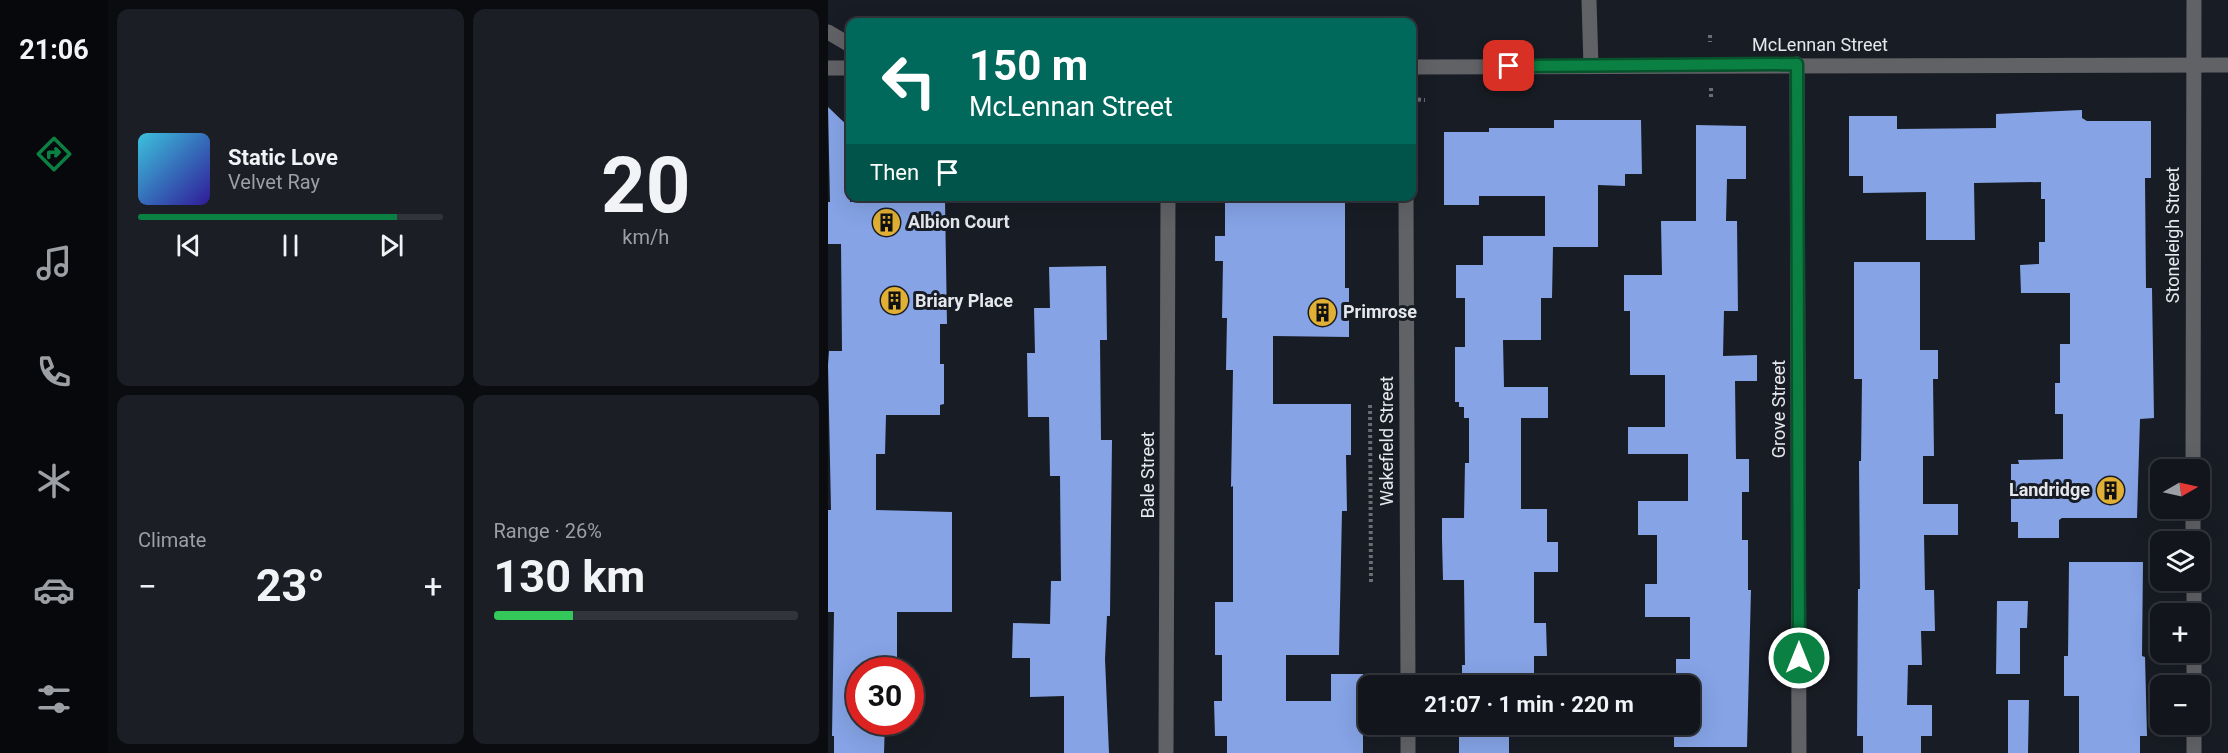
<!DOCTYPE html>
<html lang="en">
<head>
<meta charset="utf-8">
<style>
	body { margin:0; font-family:Roboto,sans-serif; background:#1b1e24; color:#f1f3f6; height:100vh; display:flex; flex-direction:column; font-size:22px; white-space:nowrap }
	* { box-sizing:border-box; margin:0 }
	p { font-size:20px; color:#9c9fa3 }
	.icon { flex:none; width:33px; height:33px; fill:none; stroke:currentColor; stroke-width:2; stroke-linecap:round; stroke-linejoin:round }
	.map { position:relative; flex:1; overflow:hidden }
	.side { display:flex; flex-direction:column; gap:9px; padding:9px; background:#0a0c0f; width:720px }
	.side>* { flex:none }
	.hud { position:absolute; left:18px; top:18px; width:570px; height:183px; border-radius:12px; box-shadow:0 6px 24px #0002,0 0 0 2px #31343a; background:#00695c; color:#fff; overflow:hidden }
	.needle { width:39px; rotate:81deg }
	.tools { position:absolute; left:1322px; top:459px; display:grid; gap:12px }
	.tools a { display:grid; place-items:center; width:60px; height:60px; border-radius:12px; background:#12151b; box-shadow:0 6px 24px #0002,0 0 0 2px #31343a; font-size:30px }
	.speed { position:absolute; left:18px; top:657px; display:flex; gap:12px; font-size:30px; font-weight:700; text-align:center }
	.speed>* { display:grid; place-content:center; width:78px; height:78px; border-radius:50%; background:#12151b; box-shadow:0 6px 24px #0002,0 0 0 2px #31343a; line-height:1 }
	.speed .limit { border:9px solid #d22; background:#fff; color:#111 }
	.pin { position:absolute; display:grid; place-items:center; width:51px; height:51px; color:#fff; margin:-26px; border-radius:12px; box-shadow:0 3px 9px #0006 }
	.me { position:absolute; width:66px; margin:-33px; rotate:0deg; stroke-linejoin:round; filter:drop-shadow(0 0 4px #0008) }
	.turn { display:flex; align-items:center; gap:21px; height:126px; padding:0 24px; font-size:27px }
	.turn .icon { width:78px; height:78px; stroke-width:2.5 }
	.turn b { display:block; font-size:42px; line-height:51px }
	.then { display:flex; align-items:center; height:57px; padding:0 24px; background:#0003; gap:12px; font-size:22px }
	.big { font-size:45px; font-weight:700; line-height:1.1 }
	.side .widget { flex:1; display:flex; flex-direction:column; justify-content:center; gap:9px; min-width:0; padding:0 21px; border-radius:12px; background:#1b1e24 }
	.side .dial { align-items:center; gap:0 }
	.dial b { font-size:78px; line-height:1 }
	.song { display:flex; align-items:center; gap:18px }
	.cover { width:72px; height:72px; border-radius:9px; background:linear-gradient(135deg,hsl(190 70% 55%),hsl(250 70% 35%)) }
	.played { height:6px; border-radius:3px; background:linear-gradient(90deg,#0b8043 85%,#31343a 85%) }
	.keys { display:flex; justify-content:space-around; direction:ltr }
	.heat { display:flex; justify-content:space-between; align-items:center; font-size:33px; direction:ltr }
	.charge { height:9px; border-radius:4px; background:linear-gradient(90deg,#34c759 26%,#31343a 0) }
	.side .tiles { flex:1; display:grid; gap:9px; grid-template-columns:repeat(2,1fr) }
	.trip { position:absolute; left:530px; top:675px; width:342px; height:60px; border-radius:12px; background:#12151b; box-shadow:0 6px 24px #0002,0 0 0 2px #31343a; font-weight:700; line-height:60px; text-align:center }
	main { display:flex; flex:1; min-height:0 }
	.tab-bar { display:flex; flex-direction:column; width:108px; justify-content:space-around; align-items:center; background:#07080b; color:#9c9fa3 }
	.tab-bar .icon { width:42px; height:42px }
	.tab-bar .current { color:#0b8043 }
	.tab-bar b { font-size:27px; color:#f1f3f6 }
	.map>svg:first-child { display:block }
	.building { fill:#85a3e5 }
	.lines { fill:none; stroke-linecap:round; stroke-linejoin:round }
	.path { stroke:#6a6d74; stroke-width:4; stroke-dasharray:3 3; stroke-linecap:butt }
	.minor { stroke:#606266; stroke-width:15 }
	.tertiary { stroke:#606266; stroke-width:15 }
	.route-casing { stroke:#07532c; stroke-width:15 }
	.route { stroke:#0b8043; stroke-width:10 }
	.labels { text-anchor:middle; stroke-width:6; stroke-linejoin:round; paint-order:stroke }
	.street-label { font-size:18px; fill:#e5e7ed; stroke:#181c24 }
	.poi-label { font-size:18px; font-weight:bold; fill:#e5e7ed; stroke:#181c24; text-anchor:start }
</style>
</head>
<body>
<main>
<nav class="tab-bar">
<b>21:06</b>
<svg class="icon current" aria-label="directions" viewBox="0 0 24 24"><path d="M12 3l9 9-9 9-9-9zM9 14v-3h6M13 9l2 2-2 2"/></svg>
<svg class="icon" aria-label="music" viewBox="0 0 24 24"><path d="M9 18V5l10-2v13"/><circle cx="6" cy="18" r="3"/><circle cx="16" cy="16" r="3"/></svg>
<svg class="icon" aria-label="phone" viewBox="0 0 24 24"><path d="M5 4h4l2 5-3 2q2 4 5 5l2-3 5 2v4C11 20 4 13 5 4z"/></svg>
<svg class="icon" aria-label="climate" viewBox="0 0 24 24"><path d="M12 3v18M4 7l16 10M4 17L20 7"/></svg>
<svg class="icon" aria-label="car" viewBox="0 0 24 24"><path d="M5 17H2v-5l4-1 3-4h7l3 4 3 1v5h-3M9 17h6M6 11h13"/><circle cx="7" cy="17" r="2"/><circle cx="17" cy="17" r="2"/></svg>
<svg class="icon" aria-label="filters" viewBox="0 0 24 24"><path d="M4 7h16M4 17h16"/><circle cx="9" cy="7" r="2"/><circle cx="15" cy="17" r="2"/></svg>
</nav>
<section class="side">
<div class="tiles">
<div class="widget">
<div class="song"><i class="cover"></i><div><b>Static Love</b><p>Velvet Ray</p></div></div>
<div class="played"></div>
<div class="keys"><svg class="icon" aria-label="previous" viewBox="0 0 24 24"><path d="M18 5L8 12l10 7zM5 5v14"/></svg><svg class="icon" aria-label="pause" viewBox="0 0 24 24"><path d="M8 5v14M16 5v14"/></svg><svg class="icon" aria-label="next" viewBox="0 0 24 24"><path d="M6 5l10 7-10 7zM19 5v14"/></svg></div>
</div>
<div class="widget dial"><b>20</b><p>km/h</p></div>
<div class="widget"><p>Climate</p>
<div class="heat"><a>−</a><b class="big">23°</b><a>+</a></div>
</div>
<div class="widget"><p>Range · 26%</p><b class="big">130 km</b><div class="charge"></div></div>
</div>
</section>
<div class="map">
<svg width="1400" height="753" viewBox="0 0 1400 753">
	<rect width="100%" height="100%" fill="#181c24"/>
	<g class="building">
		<path d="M0 107 22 128V202L117 200 119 324H112V364H116V404L112 405V415H58L57 454H48V510L124 512V612H69V657H55V670H32V722H57L56 753H6V736H4L6 612H0V510H3L0 365 1 351H14L13 244H0V202H2Z"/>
		<path d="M1254 110V118L1259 121H1323V178H1317L1318 288H1324L1326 418 1312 419 1309 518H1234L1231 520V538H1190V522H1183V464H1191L1190 460 1235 459V414H1227V383H1232V344H1242V293H1193L1192 265 1211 264V242H1217V199H1213V182L1146 183 1147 240H1098V192L1035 193V176H1021V116H1069V129L1168 128V114Z"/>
		<path d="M726 120H813L814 174H797V186L770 185V247H725L724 298H713V340H675L676 387H720V418H693V509H719V542H730V572H706V623H718L719 656H706V686H634V665H637L636 580H615L614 540V518H636L637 463H641V418H636V407H631V402H627V347H637V298H628V265H655V236H717V196H651V205H616V132H661V128H726Z"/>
		<path d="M868 125 918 126V179H899L898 221H909L910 311H896L895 356 929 355V381H907L908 459H921V492H914V540H920V590H923L919 747H846V724H861V686H848V659H862V617H817V584H829V535H810V501H860V454H800V427H837V375H802V311H796V275H834L833 221H868Z"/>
		<path d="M462 199H517V288H521V337L445 336V404H523V455H518L519 511H514L511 655H458V701H503V674H535V753H399V736H387L386 701H394V655H387V602H405V486L403 487 405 370H398L399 318H394L395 261H387V236H397V201L462 202Z"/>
		<path d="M1026 262H1092V350H1110V379H1105L1106 456H1095V504H1130V535H1096L1097 590H1106L1107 631H1093L1094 665H1080L1079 705H1104V736H1093V753H1035V736H1029L1030 589H1032L1031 461H1033L1034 379H1026Z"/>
		<path d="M278 266 279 340H272L273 440H284L282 616H279L277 659 281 753H236V696L202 697V658H184L185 623 222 624 223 581H233L232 476H222L221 417H200L199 353H207L206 308H222L221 267Z"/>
		<path d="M1241 562H1315L1314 656 1317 657 1319 736H1312V753H1251V696H1236V656H1240Z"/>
		<path d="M1169 601H1200L1199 628H1192V674H1168Z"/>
		<path d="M1180 700H1201L1200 753H1180Z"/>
		<rect x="631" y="724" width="50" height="29"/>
	</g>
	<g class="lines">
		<g class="path">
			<path d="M882 35V42"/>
			<path d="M883 97V88"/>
			<path d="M584 99 597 100"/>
			<path d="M542 405 543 582"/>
		</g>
		<g class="minor">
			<path d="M761 0 763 66"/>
			<path d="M969 64 971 753"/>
			<path d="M578 196 580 686"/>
			<path d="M1365 470 1366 0"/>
			<path d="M1365 508V542"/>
			<path d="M1366 580V614"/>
			<path d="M1366 652V686"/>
			<path d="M580 724V753"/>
			<path d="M1366 724V753"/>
			<path d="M338 753 340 196"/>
		</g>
		<g class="tertiary">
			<path d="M0 32 22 45"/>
			<path d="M584 67 1400 65"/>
			<path d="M0 68H22"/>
		</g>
	</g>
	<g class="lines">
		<defs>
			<path id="route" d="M681 66 969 64 971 658"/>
		</defs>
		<use href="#route" class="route-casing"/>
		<use href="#route" class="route"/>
	</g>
	<defs>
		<symbol id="building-disc" viewBox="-11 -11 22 22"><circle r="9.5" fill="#e1af34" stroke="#181c24"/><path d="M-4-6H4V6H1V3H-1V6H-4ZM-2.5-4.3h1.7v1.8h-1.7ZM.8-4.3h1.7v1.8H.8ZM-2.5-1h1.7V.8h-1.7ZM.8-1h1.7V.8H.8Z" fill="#111"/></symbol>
	</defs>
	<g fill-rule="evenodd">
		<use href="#building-disc" x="42" y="206" width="33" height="33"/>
		<use href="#building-disc" x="50" y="284" width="33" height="33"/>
		<use href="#building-disc" x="478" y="296" width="33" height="33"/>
		<use href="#building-disc" x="1266" y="474" width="33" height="33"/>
	</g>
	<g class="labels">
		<g class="street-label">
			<text x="992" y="51">McLennan Street</text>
			<text transform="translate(1345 235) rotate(-90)" y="6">Stoneleigh Street</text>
			<text transform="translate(951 409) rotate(-90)" y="6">Grove Street</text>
			<text transform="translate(559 441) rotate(-90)" y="6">Wakefield Street</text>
			<text transform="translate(320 475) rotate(-90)" y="6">Bale Street</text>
		</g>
		<g class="poi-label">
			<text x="80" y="228">Albion Court</text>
			<text x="87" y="307">Briary Place</text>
			<text x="515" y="318">Primrose</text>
			<text x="1262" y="496" text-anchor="end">Landridge</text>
		</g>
	</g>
</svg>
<div class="tools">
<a><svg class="needle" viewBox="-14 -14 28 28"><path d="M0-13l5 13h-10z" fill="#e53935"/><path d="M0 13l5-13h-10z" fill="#9c9fa3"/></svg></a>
<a><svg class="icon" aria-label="layers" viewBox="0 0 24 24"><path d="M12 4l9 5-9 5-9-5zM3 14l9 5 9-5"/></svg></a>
<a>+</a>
<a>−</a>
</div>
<div class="speed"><div class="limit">30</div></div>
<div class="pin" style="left:681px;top:66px;background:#d93025"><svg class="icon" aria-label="arrive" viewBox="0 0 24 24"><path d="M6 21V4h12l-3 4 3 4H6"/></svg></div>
<svg class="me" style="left:971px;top:658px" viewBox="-20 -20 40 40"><circle r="17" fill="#0b8043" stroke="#fff" stroke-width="3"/><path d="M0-11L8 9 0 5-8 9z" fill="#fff"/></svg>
<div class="trip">21:07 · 1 min · 220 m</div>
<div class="hud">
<div class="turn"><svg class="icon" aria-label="left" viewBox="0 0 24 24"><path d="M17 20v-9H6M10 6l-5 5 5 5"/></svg><div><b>150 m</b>McLennan Street</div></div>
<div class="then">Then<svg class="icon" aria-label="arrive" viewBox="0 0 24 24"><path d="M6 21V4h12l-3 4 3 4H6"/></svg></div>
</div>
</div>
</main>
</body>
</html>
